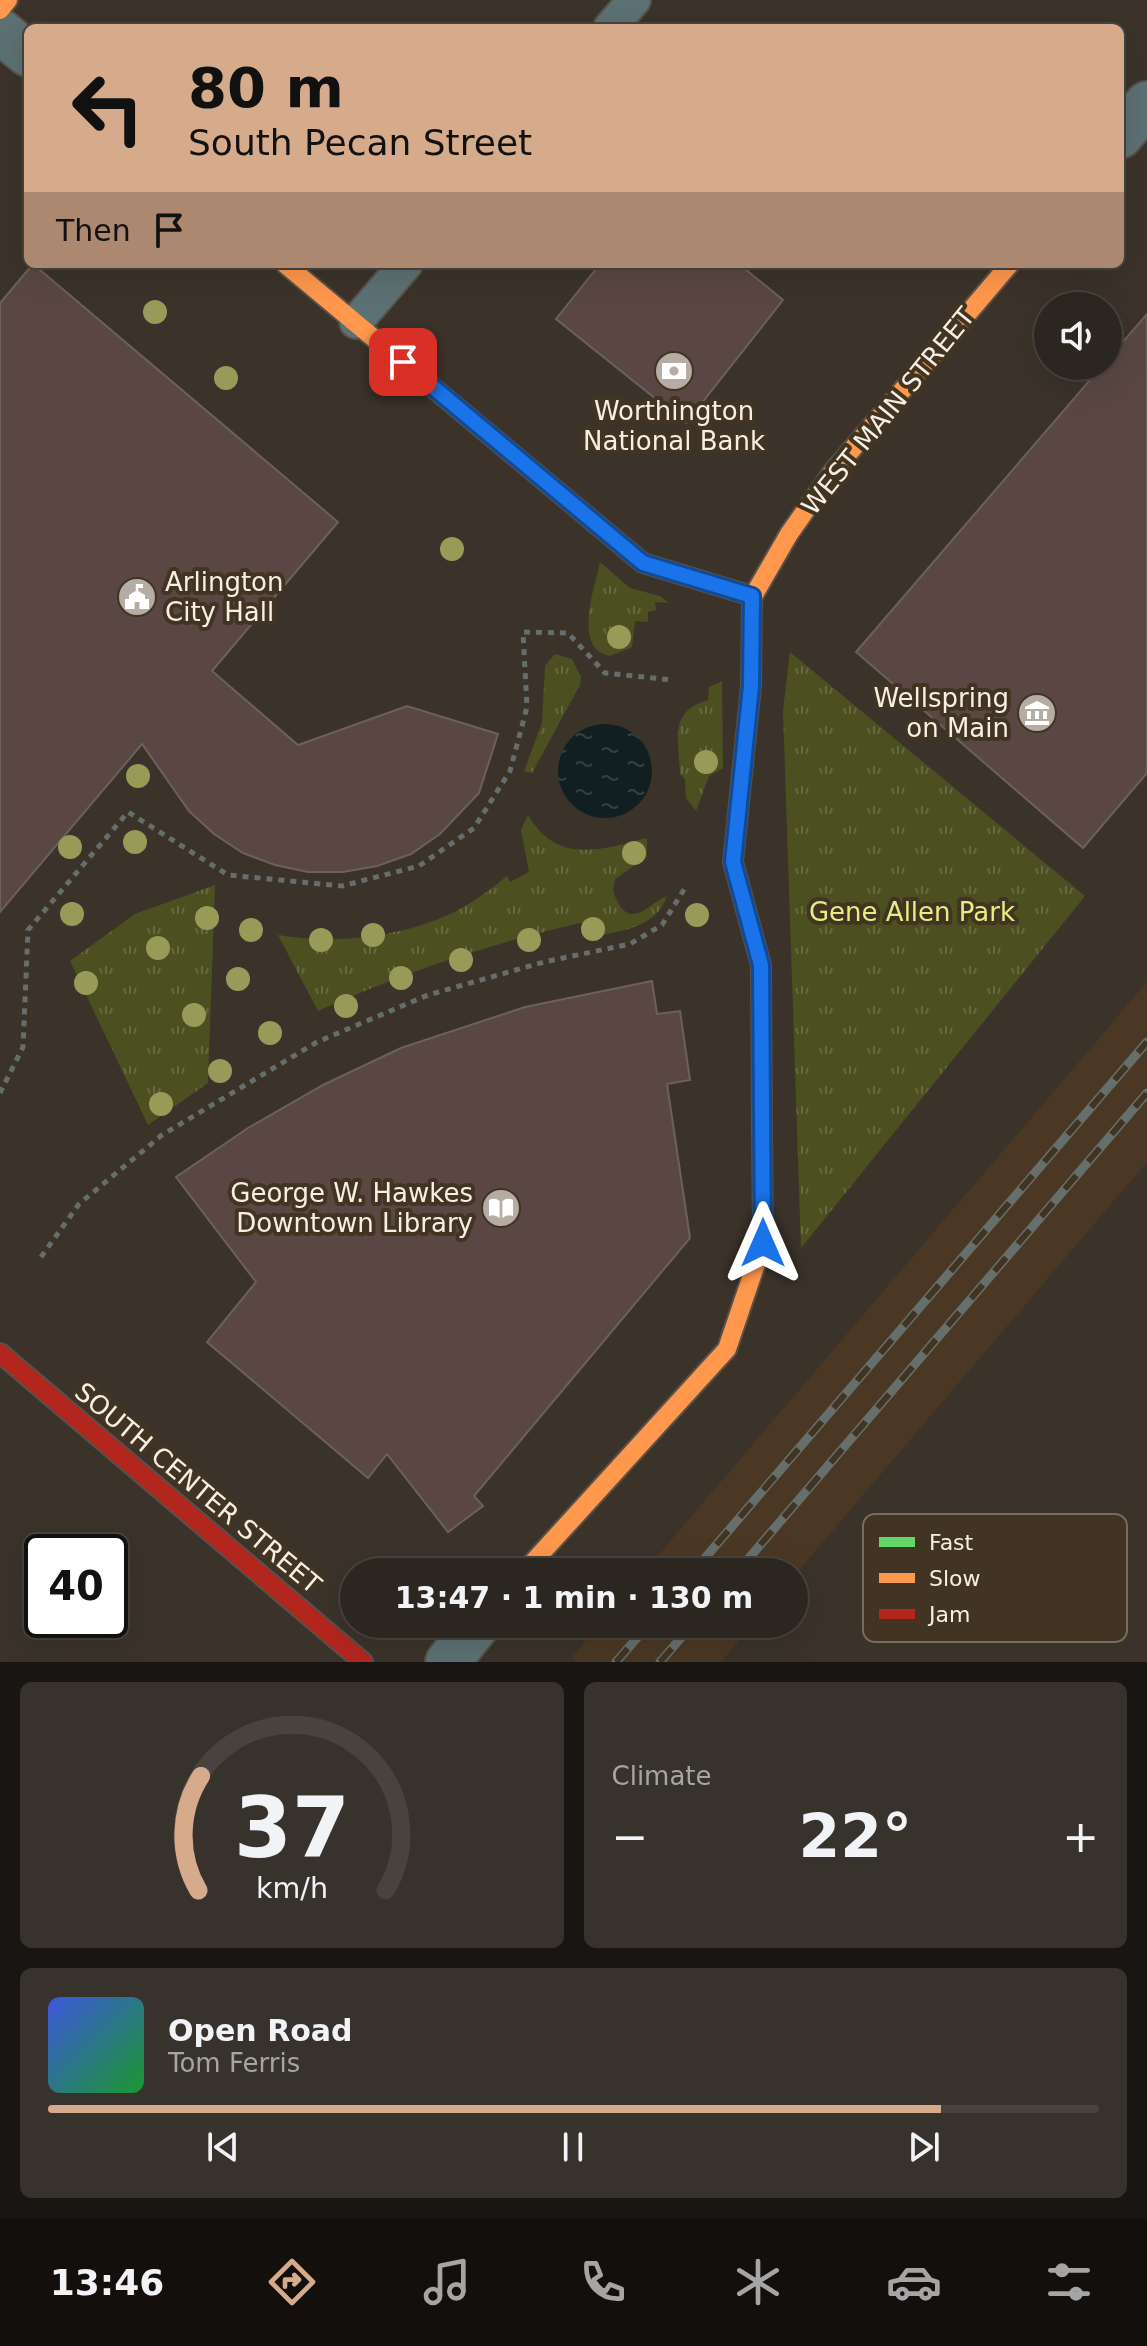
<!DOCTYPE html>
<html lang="en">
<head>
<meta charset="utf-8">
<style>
	body { margin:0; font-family:"DejaVu Sans",sans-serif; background:#38322d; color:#f1f3f6; height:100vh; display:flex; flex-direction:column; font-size:30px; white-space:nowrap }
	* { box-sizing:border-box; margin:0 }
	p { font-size:26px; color:#a6a5a5 }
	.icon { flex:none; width:44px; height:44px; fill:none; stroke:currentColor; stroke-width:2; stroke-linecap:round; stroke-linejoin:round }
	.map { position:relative; height:1662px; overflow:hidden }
	.side { display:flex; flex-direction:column; gap:20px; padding:20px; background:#181512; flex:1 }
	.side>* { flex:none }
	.guide { position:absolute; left:24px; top:24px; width:1100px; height:244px; border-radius:12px; box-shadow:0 8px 32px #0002,0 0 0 2px #48433e; background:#d6ab8b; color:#111; overflow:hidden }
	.tools { position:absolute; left:1034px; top:292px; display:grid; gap:16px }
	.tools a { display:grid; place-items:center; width:88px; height:88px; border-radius:50%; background:#2c2620; box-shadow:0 8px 32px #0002,0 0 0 2px #48433e; font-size:40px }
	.speed { position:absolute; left:24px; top:1534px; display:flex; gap:16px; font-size:40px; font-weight:700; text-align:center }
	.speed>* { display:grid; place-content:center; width:104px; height:104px; border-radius:50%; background:#2c2620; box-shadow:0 8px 32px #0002,0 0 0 2px #48433e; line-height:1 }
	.speed .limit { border:4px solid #111; border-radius:12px; background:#fff; color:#111 }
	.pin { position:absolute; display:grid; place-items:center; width:68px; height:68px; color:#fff; margin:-34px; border-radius:16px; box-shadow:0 4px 12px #0006 }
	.me { position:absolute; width:88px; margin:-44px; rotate:0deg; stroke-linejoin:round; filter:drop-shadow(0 0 6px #0008) }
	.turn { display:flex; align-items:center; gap:28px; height:168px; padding:0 32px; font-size:36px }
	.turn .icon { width:104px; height:104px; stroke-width:2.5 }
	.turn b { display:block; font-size:56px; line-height:68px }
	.then { display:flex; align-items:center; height:76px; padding:0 32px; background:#0003; gap:16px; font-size:30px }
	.big { font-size:60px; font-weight:600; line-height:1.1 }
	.side .card { flex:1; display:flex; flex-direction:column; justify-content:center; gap:12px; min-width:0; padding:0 28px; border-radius:12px; background:#38322d }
	.side .dial { align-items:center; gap:0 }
	.dial svg { height:208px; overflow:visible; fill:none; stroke:#48433e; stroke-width:7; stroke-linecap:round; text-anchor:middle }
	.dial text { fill:#f1f3f6; stroke:none }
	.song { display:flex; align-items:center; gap:24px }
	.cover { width:96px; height:96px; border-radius:12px; background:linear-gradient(135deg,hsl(230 70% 55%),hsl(130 70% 35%)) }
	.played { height:8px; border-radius:4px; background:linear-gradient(90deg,#d6ab8b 85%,#48433e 85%) }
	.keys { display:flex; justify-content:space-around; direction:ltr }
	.heat { display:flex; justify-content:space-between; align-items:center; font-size:44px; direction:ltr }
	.side .tiles { flex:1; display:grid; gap:20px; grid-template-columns:1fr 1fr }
	.card:last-child { grid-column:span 2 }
	.trip { position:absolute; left:340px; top:1558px; width:468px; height:80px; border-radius:40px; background:#2c2620; box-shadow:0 8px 32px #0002,0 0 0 2px #48433e; font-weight:600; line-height:80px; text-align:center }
	.tab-bar { display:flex; height:128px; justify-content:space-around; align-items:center; background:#120f0d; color:#a6a5a5 }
	.tab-bar .icon { width:56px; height:56px }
	.tab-bar .selected { color:#d6ab8b }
	.tab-bar b { font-size:36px; color:#f1f3f6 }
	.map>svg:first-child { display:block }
	.built { fill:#4a3824 }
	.grass { fill:url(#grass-tufts) }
	.water { fill:url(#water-ripples) }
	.building { fill:#5a4743; stroke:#6a615c; stroke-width:2 }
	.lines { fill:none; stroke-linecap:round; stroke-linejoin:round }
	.lane-casing { stroke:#575149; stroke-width:36 }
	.street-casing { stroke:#575149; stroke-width:48 }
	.fast-casing { stroke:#575149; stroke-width:22 }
	.slow-casing { stroke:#575149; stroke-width:22 }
	.jam-casing { stroke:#575149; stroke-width:22 }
	.path { stroke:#666e6b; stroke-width:5; stroke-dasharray:6 6; stroke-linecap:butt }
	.lane { stroke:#5c7173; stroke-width:32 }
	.street { stroke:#5c7173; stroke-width:44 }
	.fast { stroke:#63d668; stroke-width:18 }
	.slow { stroke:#ff974d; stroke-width:18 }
	.jam { stroke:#b3261e; stroke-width:18 }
	.rail-casing { stroke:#676f6c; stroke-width:9 }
	.rail { stroke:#423423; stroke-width:6; stroke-dasharray:18; stroke-linecap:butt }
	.tree { fill:#989a58 }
	.route-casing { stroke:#114b97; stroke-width:20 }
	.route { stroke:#1a73e8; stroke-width:14 }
	.labels { text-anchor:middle; stroke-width:8; stroke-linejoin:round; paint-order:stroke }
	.poi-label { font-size:26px; fill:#f7eee4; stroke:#423423; text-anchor:end }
	.street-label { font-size:26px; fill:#f7eee4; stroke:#423423 }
	.park-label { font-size:26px; fill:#e5ee7e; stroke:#423423 }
	.key { fill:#423423; stroke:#786c5d; stroke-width:2 }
	.key-label { font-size:22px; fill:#f7eee4 }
</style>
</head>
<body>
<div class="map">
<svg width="1147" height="1662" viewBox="0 0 1147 1662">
	<defs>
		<pattern id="grass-tufts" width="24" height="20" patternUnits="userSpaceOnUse" patternTransform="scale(2)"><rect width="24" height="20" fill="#4c4f20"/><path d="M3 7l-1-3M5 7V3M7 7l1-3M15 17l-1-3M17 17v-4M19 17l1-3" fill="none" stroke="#676940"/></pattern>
		<pattern id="water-ripples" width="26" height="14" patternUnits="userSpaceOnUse" patternTransform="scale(2)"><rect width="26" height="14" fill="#121f21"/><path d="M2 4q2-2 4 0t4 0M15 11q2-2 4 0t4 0" fill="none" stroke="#354041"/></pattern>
	</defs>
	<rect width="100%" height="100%" fill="#3b332a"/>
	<g class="built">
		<path d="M1147 982V1162L794 1576V1572H644Z"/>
		<path d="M600 1624H753L721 1662H577L572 1657Z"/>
	</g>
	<g class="grass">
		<path d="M600 562 630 588 660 596 669 603 655 602 656 610 648 612V622L635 621 632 647 610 656C572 649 595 587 600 562Z"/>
		<path d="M790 652 1085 896 801 1248 783 710Z"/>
		<path d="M555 654 572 659 581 677 580 685 532 773 524 771 542 723 545 666Z"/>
		<path d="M722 681 723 768 709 776 696 811 686 798 685 779 680 774C679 741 668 711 708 700L709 687Z"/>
		<path d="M528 815C557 865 601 850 647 838V857L615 879 613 891C628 935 647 904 667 896 656 928 621 931 592 937L589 921C495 942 406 971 318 1011L278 935C333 945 406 937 456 911 474 902 491 889 507 876L510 882 529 872 521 830Z"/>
		<path d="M215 885 208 1083 148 1125 70 961 135 914Z"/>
	</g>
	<circle class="water" cx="605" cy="771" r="47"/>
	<g class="building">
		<path d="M33 264 338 522 212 671 298 745 407 706 498 734 479 793 440 834 411 854 377 866 343 872H308L275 865 243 853 214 834 189 811 142 744 0 912V303Z"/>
		<path d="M600 264H739L783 300 686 423 556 319Z"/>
		<path d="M1147 314V773L1083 848 856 652 1102 366H1108V359Z"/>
		<path d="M652 981 657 1014 680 1011 690 1080 667 1084 690 1238 474 1496 483 1506 448 1532 387 1454 368 1478 207 1342 256 1282 176 1177 248 1128 323 1085 401 1048 525 1007Z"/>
	</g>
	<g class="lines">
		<defs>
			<g id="lane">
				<path d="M610 28 634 0"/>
				<path d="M356 322 406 264"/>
			</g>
			<g id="street">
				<path d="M0 31 28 54"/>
				<path d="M1120 136 1147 104"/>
				<path d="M448 1662 478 1624"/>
			</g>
			<path id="fast" d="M752 598 751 686 733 862 761 965 762 1132"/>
			<g id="slow">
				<path d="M0 10 8 0"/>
				<path d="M285 264 643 563 752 596"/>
				<path d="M752 598 789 534 831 474 1010 264"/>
				<path d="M524 1572 727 1349 763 1243 762 1132"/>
			</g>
			<path id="jam" d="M0 1353 363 1662"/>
		</defs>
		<use href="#lane" class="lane-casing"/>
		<use href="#street" class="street-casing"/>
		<use href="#fast" class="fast-casing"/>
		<use href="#slow" class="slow-casing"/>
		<use href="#jam" class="jam-casing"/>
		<g class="path">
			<path d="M0 1093 23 1047 28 930 128 812 228 875 342 886 419 866 474 828 510 771 527 707 523 632 568 633 605 673 672 680"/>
			<path d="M41 1257 79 1204 162 1135 317 1042 428 995 544 962 630 944 662 925 685 888"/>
		</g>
		<use href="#lane" class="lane"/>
		<use href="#street" class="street"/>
		<use href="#fast" class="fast"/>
		<use href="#slow" class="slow"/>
		<use href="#jam" class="jam"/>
		<defs>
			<g id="rail">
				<path d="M693 1572 1147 1042"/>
				<path d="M737 1572 1147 1093"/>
				<path d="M616 1662 649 1624"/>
				<path d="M660 1662 693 1624"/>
			</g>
		</defs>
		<use href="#rail" class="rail-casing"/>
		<use href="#rail" class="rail"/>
	</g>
	<g class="tree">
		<circle cx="155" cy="312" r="12"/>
		<circle cx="226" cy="378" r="12"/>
		<circle cx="452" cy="549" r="12"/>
		<circle cx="619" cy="637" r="12"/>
		<circle cx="706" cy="762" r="12"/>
		<circle cx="138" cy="776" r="12"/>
		<circle cx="135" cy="842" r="12"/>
		<circle cx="70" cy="847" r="12"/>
		<circle cx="634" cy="853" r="12"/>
		<circle cx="72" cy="914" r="12"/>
		<circle cx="697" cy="915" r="12"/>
		<circle cx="207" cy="918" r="12"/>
		<circle cx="593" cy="929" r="12"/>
		<circle cx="251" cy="930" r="12"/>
		<circle cx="373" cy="935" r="12"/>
		<circle cx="321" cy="940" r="12"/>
		<circle cx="529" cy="940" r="12"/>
		<circle cx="158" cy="948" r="12"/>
		<circle cx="461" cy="960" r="12"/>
		<circle cx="401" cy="978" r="12"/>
		<circle cx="238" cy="979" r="12"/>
		<circle cx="86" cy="983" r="12"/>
		<circle cx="346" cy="1006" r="12"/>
		<circle cx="194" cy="1015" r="12"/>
		<circle cx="270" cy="1033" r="12"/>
		<circle cx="220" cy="1071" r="12"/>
		<circle cx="161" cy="1104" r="12"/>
	</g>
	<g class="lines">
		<defs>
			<path id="route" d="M403 362 643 563 752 596 751 686 733 862 761 965 763 1243"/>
		</defs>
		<use href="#route" class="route-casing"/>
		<use href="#route" class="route"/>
	</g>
	<defs>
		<symbol id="bank-disc" viewBox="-11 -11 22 22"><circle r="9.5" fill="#b5ada3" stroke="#423423"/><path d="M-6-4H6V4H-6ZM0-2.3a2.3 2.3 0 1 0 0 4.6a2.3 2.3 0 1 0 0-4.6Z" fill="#fff"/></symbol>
		<symbol id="civic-disc" viewBox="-11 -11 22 22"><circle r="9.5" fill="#b5ada3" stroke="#423423"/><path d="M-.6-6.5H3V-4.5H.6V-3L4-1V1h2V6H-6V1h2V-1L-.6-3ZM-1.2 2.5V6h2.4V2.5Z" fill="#fff"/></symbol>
		<symbol id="museum-disc" viewBox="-11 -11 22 22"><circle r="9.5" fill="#b5ada3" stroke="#423423"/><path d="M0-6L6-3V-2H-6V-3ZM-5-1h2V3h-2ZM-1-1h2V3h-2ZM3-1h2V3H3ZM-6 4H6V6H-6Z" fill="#fff"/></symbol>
		<symbol id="library-disc" viewBox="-11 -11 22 22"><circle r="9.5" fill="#b5ada3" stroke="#423423"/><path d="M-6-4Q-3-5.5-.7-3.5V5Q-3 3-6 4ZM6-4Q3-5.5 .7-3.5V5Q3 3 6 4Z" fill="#fff"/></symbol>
	</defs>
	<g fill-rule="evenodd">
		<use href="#bank-disc" x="652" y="349" width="44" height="44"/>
		<use href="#civic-disc" x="115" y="575" width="44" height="44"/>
		<use href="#museum-disc" x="1015" y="691" width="44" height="44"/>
		<use href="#library-disc" x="479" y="1186" width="44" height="44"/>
	</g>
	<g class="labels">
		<g class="poi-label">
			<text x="674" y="420" text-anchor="middle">Worthington<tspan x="674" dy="30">National Bank</tspan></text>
			<text x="165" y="591" text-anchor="start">Arlington<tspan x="165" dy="30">City Hall</tspan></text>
			<text x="1009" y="707">Wellspring<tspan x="1009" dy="30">on Main</tspan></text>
			<text x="473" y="1202">George W. Hawkes<tspan x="473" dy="30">Downtown Library</tspan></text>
		</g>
		<g class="street-label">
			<text transform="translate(888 411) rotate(-51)" y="9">WEST MAIN STREET</text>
			<text transform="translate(198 1488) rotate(40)" y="9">SOUTH CENTER STREET</text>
		</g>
		<g class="park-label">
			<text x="912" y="921">Gene Allen Park</text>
		</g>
	</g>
	<rect x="863" y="1514" width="264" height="128" rx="12" class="key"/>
	<rect x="879" y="1537" width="36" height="10" fill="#63d668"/>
	<rect x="879" y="1573" width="36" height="10" fill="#ff974d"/>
	<rect x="879" y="1609" width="36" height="10" fill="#b3261e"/>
	<g class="key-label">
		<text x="929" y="1550">Fast</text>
		<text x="929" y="1586">Slow</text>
		<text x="929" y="1622">Jam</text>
	</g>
</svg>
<div class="tools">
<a><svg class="icon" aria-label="sound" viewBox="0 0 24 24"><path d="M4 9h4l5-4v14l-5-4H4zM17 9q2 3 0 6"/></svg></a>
</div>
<div class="speed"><div class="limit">40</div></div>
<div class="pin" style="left:403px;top:362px;background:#d93025"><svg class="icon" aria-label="arrive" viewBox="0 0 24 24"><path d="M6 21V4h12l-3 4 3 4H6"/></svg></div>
<svg class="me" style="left:763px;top:1243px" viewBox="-20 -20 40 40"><path d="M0-17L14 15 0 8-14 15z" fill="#1a73e8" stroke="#fff" stroke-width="4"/></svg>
<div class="trip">13:47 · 1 min · 130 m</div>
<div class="guide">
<div class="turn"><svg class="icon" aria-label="left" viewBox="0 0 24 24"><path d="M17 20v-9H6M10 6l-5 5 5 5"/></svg><div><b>80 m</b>South Pecan Street</div></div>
<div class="then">Then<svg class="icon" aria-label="arrive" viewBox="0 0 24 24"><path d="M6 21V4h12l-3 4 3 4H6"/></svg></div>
</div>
</div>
<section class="side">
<div class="tiles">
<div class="card dial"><svg viewBox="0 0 100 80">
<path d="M14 69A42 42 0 1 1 86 69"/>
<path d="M14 69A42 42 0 0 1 15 25" stroke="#d6ab8b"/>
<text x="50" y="56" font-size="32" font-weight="700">37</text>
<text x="50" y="72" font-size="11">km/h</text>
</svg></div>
<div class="card"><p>Climate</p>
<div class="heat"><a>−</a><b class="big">22°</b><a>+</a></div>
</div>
<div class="card">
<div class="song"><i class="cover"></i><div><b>Open Road</b><p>Tom Ferris</p></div></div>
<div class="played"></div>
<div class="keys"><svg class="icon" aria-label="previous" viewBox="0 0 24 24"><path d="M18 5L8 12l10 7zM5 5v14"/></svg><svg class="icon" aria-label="pause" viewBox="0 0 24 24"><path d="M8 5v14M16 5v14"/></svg><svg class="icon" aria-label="next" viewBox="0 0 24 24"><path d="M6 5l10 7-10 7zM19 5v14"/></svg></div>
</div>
</div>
</section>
<nav class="tab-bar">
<b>13:46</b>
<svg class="icon selected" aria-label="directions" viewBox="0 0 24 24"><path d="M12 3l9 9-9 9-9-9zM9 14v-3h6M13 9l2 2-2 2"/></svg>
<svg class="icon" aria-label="music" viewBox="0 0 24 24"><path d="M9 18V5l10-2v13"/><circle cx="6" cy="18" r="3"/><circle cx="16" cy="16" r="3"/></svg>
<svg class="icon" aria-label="phone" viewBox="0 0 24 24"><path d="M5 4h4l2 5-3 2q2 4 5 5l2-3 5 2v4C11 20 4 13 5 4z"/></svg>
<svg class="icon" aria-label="climate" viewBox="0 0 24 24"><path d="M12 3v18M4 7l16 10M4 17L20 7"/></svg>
<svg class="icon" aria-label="car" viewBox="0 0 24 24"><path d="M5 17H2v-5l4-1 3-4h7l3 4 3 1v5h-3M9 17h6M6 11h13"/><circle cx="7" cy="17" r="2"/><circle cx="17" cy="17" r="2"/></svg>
<svg class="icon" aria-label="filters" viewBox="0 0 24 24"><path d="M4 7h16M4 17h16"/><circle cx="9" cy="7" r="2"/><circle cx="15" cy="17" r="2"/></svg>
</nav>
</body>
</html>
